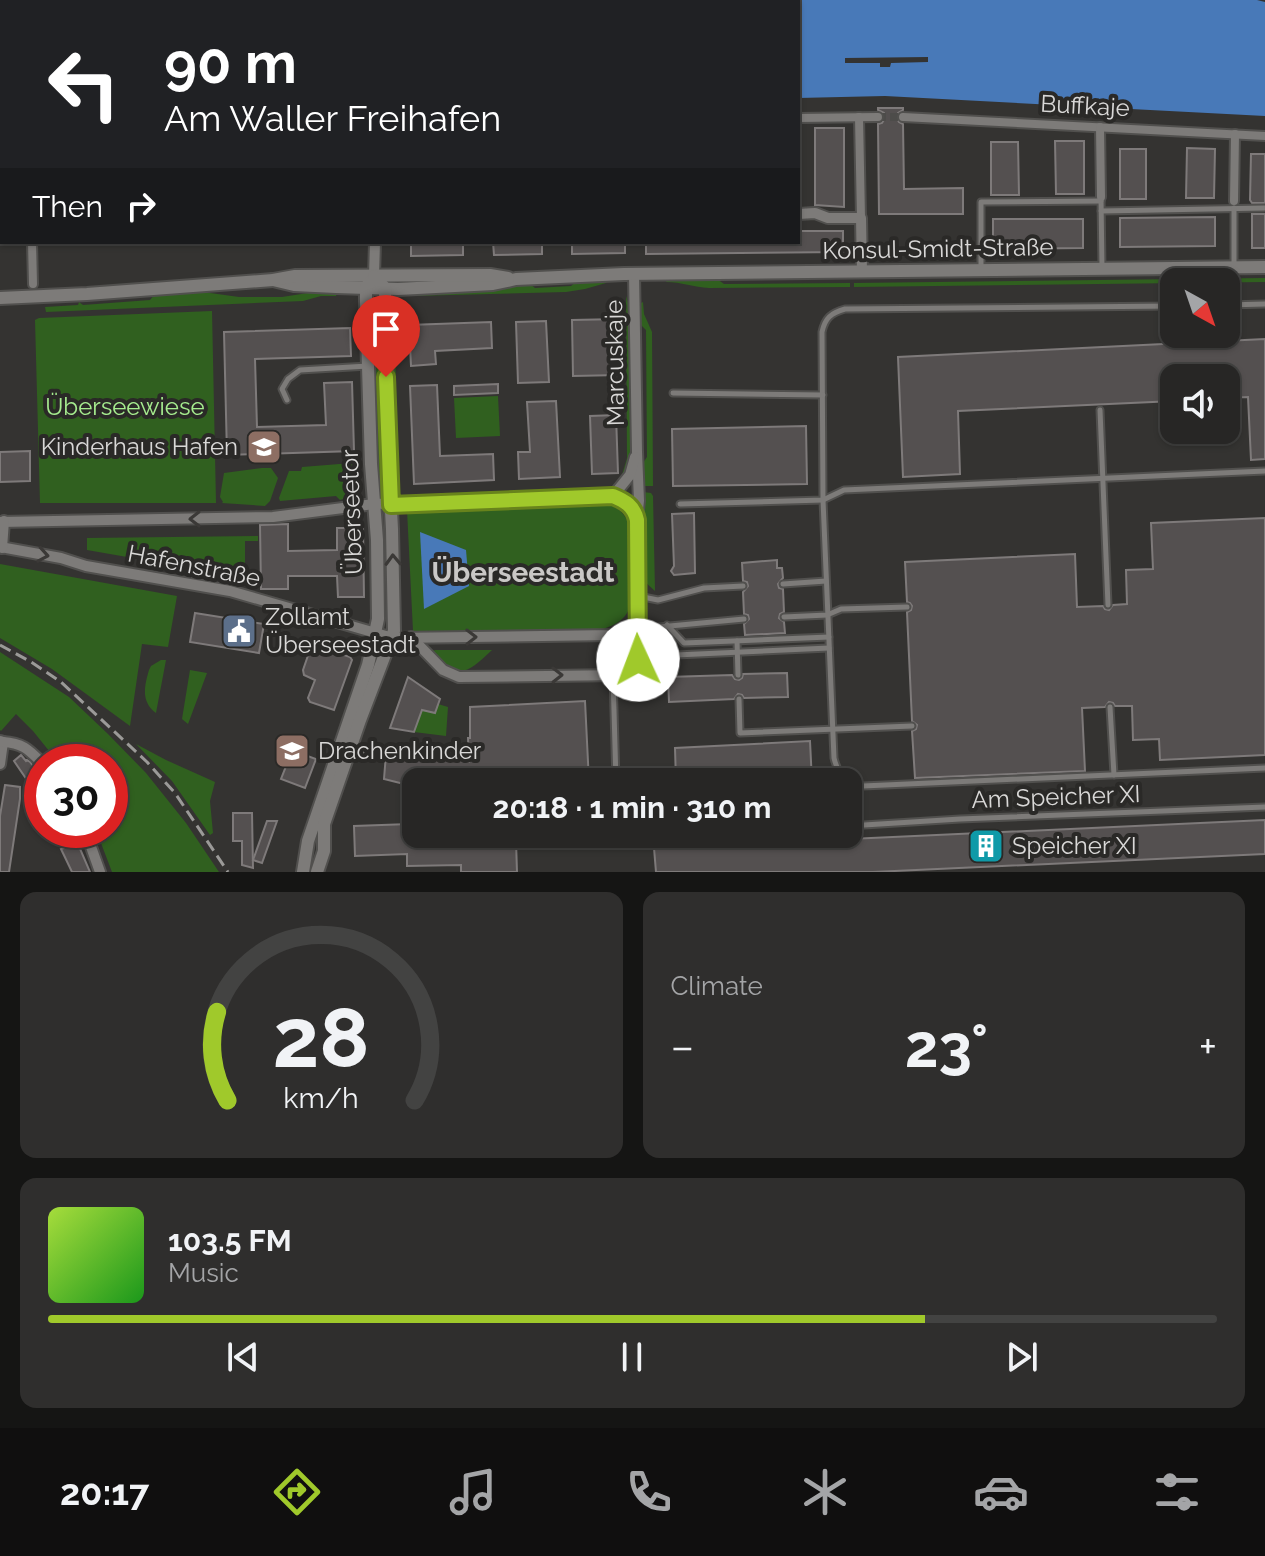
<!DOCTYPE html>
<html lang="en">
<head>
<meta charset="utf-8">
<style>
	body { margin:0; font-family:Raleway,sans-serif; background:#2f2e2d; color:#f1f3f6; height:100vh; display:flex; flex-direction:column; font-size:30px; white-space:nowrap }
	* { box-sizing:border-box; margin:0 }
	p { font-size:26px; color:#a4a5a7 }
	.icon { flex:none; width:44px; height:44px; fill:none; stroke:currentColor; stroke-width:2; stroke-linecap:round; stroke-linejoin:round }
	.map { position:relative; height:872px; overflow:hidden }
	.details { display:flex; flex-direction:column; gap:20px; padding:20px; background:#151514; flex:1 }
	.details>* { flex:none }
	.banner { position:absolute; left:0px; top:0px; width:800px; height:244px; box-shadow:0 2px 6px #0004,0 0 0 2px #434342; background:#202124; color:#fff; overflow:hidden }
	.needle { width:52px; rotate:140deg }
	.tools { position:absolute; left:1160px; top:268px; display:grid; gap:16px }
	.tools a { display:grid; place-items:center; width:80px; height:80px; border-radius:16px; background:#272625; box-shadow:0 2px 6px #0004,0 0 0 2px #434342; font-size:40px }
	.speed { position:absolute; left:24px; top:744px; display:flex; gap:16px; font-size:40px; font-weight:700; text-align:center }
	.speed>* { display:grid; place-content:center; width:104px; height:104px; border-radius:50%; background:#272625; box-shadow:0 2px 6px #0004,0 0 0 2px #434342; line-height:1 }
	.speed .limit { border:12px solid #d22; background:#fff; color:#111 }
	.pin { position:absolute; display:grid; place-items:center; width:68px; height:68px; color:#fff; margin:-82px -34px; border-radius:50% 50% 50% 0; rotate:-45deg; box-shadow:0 0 8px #0007 }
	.pin .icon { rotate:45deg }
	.me { position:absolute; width:88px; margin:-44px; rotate:358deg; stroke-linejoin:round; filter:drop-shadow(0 0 6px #0008) }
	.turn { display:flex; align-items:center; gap:28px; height:168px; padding:0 32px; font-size:36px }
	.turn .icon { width:104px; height:104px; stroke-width:2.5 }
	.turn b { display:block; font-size:56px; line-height:68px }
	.then { display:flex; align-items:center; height:76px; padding:0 32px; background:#0003; gap:16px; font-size:30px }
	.big { font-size:60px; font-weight:700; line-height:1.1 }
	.details .tile { flex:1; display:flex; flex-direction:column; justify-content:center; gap:12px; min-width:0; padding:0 28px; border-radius:16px; background:#2f2e2d }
	.details .dial { align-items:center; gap:0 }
	.dial svg { height:208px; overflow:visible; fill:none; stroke:#434342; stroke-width:7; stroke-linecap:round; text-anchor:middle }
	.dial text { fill:#f1f3f6; stroke:none }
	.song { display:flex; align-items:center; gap:24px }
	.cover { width:96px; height:96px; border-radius:12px; background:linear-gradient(135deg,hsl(80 70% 55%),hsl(120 70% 35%)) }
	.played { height:8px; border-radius:4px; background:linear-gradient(90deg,#a0c92b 75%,#434342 75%) }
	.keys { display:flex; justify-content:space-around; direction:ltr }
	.heat { display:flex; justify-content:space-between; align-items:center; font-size:44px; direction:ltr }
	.details .tiles { flex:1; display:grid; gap:20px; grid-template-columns:1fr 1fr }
	.tile:last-child { grid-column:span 2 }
	.trip { position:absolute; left:402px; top:768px; width:460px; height:80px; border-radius:16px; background:#272625; box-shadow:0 2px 6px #0004,0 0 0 2px #434342; font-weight:700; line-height:80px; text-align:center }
	.tab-bar { display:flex; height:128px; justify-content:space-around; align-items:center; background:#100f0f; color:#a4a5a7 }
	.tab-bar .icon { width:56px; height:56px }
	.tab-bar .active { color:#a0c92b }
	.tab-bar b { font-size:36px; color:#f1f3f6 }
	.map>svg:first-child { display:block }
	.green { fill:#30601f }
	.water { fill:#4879b8 }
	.pier { fill:#343331 }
	.building { fill:#545050; stroke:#7e7a7a; stroke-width:2 }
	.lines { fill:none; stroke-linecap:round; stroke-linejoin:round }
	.pedestrian-tunnel { stroke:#4d4c4a; stroke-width:8; stroke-dasharray:8 4; stroke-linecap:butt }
	.service-casing { stroke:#51504e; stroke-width:9 }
	.pedestrian-casing { stroke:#51504e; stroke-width:12 }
	.minor-casing { stroke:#51504e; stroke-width:14 }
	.tertiary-casing { stroke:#51504e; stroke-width:16 }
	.service { stroke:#7d7b79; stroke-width:5 }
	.pedestrian { stroke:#7d7b79; stroke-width:8 }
	.minor { stroke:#7d7b79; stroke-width:10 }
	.tertiary { stroke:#7d7b79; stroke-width:12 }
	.rail { stroke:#9b9a98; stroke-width:3; stroke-dasharray:12 6; stroke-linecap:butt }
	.oneway { stroke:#3b3937 }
	.route-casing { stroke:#68831c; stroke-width:20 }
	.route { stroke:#a0c92b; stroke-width:14 }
	.labels { text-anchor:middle; stroke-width:8; stroke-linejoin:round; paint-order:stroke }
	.street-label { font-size:24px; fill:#d9d8d7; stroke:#2a2927 }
	.park-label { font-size:24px; fill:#a6ec8f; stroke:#2a2927 }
	.poi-label { font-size:24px; fill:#d9d8d7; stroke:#2a2927; text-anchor:start }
	.quarter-label { font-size:28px; font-weight:bold; fill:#cac8c6; stroke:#2a2927 }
</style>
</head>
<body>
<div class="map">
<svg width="1265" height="872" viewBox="0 0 1265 872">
	<rect width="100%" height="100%" fill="#343331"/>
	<g class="green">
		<path d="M1265 278V282L854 287V283Z"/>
		<path d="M717 279 724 284 850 283V287L709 288C694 287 681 282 666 282L667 280Z"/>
		<path d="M606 281V283L585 289 566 292 412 296V294L530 284 535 288 571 286 576 282Z"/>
		<path d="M203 292 239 297H282L314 292 337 293 336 296H321L303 301 46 312 45 307 78 305 79 302 83 305 150 300 155 294Z"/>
		<path d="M626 296 628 303 631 457 626 473 621 478 627 458Z"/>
		<path d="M643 302 644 314 652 332 653 486H643V463L647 457 646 330 641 325V303Z"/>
		<path d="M380 306 381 454 384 489H379L377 455 375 307Z"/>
		<path d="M395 307 397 469 395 470 392 314V309Z"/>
		<path d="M212 311 216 503H40L35 320 39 318Z"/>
		<path d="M498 396 500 436 456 438 454 398Z"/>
		<path d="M352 463 353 496 340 500 336 496 280 501 279 498 289 471H301L302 467Z"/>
		<path d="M262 468H271L278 478 270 501 265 506 222 503 223 502 220 497 224 473Z"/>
		<path d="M643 492 651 493 653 496 655 591 644 581Z"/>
		<path d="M592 502C614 503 625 510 632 531 632 554 637 594 627 613 621 623 611 626 601 630L413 631 407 510Z"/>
		<path d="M258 536V541H245V574H258V579H239L230 575 87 550V538Z"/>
		<path d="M0 564 177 596 168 647 142 644 130 726 52 669 0 638Z"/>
		<path d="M436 650H492C464 677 459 678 430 651Z"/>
		<path d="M0 652 69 697 108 734 146 773 186 823 219 872H112L96 830H110V762H58L33 731 16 714 1 731 0 730Z"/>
		<path d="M161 660H166L156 713C141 702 144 687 149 670L151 666Z"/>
		<path d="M190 670 207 673 188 724 182 719Z"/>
		<path d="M438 704 448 707 446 736 414 732 422 710 435 713Z"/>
		<path d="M136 744 166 760 215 782 210 801 213 833 210 835 172 781Z"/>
	</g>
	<g class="water">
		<path d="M0 0H1257L1265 2V116L885 96 798 98V2H2V107H0Z"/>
		<path d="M420 532 466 550 469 586 424 609Z"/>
	</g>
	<path class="pier" d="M928 57V62L891 63 890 67H880V63H845V58Z"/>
	<g class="building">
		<path d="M878 108H903V110L898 113 896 117 899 122 903 124 904 189 963 188V214H879L878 124 882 123 885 118 884 113 878 110Z"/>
		<path d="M815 128H844V207L815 205Z"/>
		<path d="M1055 141H1084V194H1056Z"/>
		<path d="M991 142H1018L1019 195H991Z"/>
		<path d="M1187 148 1215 149 1214 198H1186Z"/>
		<rect x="1120" y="149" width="26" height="50"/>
		<path d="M1251 154H1265V203H1252L1250 200Z"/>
		<rect x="1252" y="214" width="13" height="34"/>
		<path d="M1215 217V246L1120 247V218Z"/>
		<path d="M993 219H1083V248L993 249Z"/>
		<path d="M798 231H843V252L646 254V242H798Z"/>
		<path d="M411 242H463V255L411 256Z"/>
		<path d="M493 242H542V254L494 255Z"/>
		<path d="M572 242H625V253L572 254Z"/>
		<path d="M619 319 620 375 573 376 572 320Z"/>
		<path d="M546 321 549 382 518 383 516 322Z"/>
		<path d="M491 322 492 348 435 351 436 364 411 366 409 325Z"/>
		<path d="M350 328 351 356 255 359 257 427 326 425 324 383 352 382 354 451 227 455 224 332Z"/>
		<path d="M1265 339V459L1251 460 1248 397 1226 398V378H1174V401L958 411 960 474 903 477 898 357Z"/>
		<path d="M498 384V393L454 395V386Z"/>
		<path d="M437 385 440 456 493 454 494 480 414 484 410 386Z"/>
		<path d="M556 401 560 477 519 479 518 452H530L527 402Z"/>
		<path d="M616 415 618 473 592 474 590 416Z"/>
		<path d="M806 426 807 484 673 486 672 429Z"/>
		<path d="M30 451V481L0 482V452Z"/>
		<path d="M694 513 695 573 674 575 671 571 674 566 672 514Z"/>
		<path d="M1265 518V755L1160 760 1159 739 1133 740 1132 706H1115L1113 703 1109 702 1105 707 1082 708 1085 771 915 778 912 731 916 729 917 725 912 721 907 612 911 610 912 606 910 603 907 602 905 562 1075 554 1077 607 1103 606 1105 609 1109 610 1113 605 1127 604 1126 570 1153 569 1151 523Z"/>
		<path d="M288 524V551L337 550V528H363L364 597H338L337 576H288V589H261L260 525Z"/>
		<path d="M777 560V568H782L783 578 778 584 779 588 783 589 784 612 780 614 779 618 784 622 785 633 745 635 744 624 749 619 748 615 744 614 743 592 748 586 747 582 743 581 742 563Z"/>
		<path d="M195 613 264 624 259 653 190 642Z"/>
		<path d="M312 644 350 657 352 660 334 710 310 702 308 698 315 680 304 675 303 670Z"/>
		<path d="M787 673 788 697 744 698 742 695 738 694 734 699 669 702 668 677 732 675 735 679 739 680 742 678 743 674Z"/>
		<path d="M408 677 440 699 435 713 422 710 414 732 390 728Z"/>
		<path d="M585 701 589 782H416V787L384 779 386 754 469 762 468 738H470V707Z"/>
		<path d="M810 741 812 782H676L675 748Z"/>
		<path d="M294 746 303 749 302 754 316 759 305 788 281 779Z"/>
		<path d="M21 755 26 761 27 760 30 762 42 778V802L14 761Z"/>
		<path d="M5 785 20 787V799L9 872H0V816Z"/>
		<path d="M233 813H252L253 868 242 865V841H233Z"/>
		<path d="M1265 820V854L873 872H656L654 848Z"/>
		<path d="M267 821H277L262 863 253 860Z"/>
		<path d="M409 824 410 835 463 834V842L516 841 517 872H461V865L407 866V854L355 856 354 826Z"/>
		<path d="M55 830H72L90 872H72L61 849 64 848Z"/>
	</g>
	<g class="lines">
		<path class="pedestrian-tunnel" d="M878 117H903"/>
		<defs>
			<g id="service">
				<path d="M1101 198 1102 268"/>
				<path d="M1101 211 1265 208"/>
				<path d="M1234 266V208"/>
				<path d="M981 269V202L1101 201"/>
				<path d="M1226 305 1265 304"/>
				<path d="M1174 306 845 309C831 313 825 318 822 332L823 500 834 758C838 775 846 782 863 786L1265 768"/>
				<path d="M673 393 823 395"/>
				<path d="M287 400 282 389 288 379 300 370 368 366"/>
				<path d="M1100 410 1108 605"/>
				<path d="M680 504 823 500 844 490 1265 471"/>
				<path d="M783 584 826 581"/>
				<path d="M638 596 658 600 704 588 743 586"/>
				<path d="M784 617 827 615 841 609 907 607"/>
				<path d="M667 625 684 643 829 637"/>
				<path d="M638 629 744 619"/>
				<path d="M737 641 738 675"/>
				<path d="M676 655 829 648"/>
				<path d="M613 675 616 782"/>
				<path d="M739 699 740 733 912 726"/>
				<path d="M1110 707 1114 775"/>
				<path d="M353 748 378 756"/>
				<path d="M848 826 960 819 1265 807"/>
				<path d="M618 834 623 840 700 834"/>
			</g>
			<g id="pedestrian">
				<path d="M859 117 861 218"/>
				<path d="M903 117 1265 136"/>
				<path d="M798 118 878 117"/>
				<path d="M0 125H2"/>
				<path d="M1100 127 1101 197"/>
				<path d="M1234 201 1235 134"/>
				<path d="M32 242 33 284"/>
			</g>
			<g id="minor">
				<path d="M798 214 815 213 828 218H861L862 272"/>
				<path d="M634 274 637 452 639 501 637 518"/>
				<path d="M374 276 375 242"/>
				<path d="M613 496 630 475 635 457"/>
				<path d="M0 522 273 517 374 504 613 496C626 501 634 506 637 520L638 660 623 675 459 677 443 670 411 637"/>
				<path d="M0 547 61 558 86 566 230 591 393 638 612 635 637 629"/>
				<path d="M2 548 4 521"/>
				<path d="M0 741 3 742 0 764"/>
				<path d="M3 742C23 743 29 750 42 763"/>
				<path d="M85 830 100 872"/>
			</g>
			<g id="tertiary">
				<path d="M273 280 294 285 336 287 398 289 493 284 516 279 624 274 1265 267"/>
				<path d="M0 298 87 294 273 280 295 276 490 275 508 278"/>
				<path d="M303 872 308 841 368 665 378 619 377 540 371 464 366 301V287L370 282"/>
				<path d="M317 872 324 851V824L360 720 394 631 392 529 388 455 385 288 374 276"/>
			</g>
		</defs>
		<use href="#service" class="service-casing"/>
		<use href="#pedestrian" class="pedestrian-casing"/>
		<use href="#minor" class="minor-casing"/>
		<use href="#tertiary" class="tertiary-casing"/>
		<use href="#service" class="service"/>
		<use href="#pedestrian" class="pedestrian"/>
		<use href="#minor" class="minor"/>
		<use href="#tertiary" class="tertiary"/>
		<path class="rail" d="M0 645 31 662 61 682 147 762 175 793 228 872"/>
	</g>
	<defs><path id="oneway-chevron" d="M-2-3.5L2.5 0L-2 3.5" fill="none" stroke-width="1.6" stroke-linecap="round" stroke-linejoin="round" transform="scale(2)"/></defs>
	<g class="oneway">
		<use href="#oneway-chevron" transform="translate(195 519) rotate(179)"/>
		<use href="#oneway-chevron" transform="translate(43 555) rotate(10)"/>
		<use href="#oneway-chevron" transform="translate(393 560) rotate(-92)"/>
		<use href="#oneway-chevron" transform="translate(471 637) rotate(-1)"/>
		<use href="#oneway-chevron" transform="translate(557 675) rotate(-1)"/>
	</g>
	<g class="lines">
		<defs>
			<path id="route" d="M386 377 391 505 613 496C625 501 634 506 637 520L638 660"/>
		</defs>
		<use href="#route" class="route-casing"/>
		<use href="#route" class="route"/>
	</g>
	<defs>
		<symbol id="school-square" viewBox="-11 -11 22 22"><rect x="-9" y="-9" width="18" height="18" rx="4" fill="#8d6e63" stroke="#2a2927"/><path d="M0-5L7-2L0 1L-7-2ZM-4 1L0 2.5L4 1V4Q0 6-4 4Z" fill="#fff"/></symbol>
		<symbol id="civic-square" viewBox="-11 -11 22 22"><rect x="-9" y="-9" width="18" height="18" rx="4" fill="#5c6f8a" stroke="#2a2927"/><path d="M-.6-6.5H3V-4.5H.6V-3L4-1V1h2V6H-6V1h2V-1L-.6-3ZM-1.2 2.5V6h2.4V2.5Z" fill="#fff"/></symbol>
		<symbol id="building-square" viewBox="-11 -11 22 22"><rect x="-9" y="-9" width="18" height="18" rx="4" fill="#0f9aa8" stroke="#2a2927"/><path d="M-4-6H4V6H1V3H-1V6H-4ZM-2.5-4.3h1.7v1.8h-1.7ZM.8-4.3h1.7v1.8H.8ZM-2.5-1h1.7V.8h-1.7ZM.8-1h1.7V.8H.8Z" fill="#fff"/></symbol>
	</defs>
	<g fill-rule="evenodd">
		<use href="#school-square" x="244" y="427" width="40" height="40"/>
		<use href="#civic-square" x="219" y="611" width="40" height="40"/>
		<use href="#school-square" x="272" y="731" width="40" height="40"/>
		<use href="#building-square" x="966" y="826" width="40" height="40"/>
	</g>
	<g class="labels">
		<g class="street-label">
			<text transform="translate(1085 106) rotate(3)" y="8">Buffkaje</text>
			<text transform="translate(938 249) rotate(-1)" y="8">Konsul-Smidt-Straße</text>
			<text transform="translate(615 363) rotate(-91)" y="8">Marcuskaje</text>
			<text transform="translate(352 512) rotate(-92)" y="8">Überseetor</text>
			<text transform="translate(194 566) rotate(11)" y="8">Hafenstraße</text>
			<text transform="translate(1056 797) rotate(-2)" y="8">Am Speicher XI</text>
		</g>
		<g class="park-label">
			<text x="125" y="415">Überseewiese</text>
		</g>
		<g class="poi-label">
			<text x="238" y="455" text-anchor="end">Kinderhaus Hafen</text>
			<text x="265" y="625">Zollamt<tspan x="265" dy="28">Überseestadt</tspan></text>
			<text x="318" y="759">Drachenkinder</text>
			<text x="1012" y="854">Speicher XI</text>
		</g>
		<g class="quarter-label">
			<text x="523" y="582">Überseestadt</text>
		</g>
	</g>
</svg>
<div class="tools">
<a><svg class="needle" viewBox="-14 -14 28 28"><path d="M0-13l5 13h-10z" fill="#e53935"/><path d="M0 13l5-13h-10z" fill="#a4a5a7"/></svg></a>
<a><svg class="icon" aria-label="sound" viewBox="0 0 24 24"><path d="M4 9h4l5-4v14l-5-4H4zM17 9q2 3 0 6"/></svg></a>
</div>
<div class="speed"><div class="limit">30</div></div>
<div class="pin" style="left:386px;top:377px;background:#d93025"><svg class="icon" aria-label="arrive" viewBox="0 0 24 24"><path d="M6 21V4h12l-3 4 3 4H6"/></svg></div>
<svg class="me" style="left:638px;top:660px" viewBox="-20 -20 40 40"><circle r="19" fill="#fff"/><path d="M0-13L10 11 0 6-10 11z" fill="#a0c92b"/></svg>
<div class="trip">20:18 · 1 min · 310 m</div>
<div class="banner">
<div class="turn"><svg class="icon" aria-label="left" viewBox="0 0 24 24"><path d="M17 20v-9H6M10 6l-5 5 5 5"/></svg><div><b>90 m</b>Am Waller Freihafen</div></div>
<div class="then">Then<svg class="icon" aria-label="right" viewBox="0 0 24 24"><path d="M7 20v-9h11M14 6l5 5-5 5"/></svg></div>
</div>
</div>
<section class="details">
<div class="tiles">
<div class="tile dial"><svg viewBox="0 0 100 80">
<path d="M14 69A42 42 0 1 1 86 69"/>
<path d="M14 69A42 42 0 0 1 10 35" stroke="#a0c92b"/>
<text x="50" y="56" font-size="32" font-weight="700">28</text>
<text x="50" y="72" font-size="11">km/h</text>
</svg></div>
<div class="tile"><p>Climate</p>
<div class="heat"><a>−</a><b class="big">23°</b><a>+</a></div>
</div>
<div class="tile">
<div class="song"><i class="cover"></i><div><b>103.5 FM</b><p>Music</p></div></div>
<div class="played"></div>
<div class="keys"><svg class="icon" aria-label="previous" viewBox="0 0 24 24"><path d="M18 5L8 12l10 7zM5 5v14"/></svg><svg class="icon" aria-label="pause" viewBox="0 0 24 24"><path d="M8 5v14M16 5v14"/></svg><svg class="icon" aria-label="next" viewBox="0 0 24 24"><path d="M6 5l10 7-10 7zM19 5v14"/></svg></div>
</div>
</div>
</section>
<nav class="tab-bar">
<b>20:17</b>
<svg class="icon active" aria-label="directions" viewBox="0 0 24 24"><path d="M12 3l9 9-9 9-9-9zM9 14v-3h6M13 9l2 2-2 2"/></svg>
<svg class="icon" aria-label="music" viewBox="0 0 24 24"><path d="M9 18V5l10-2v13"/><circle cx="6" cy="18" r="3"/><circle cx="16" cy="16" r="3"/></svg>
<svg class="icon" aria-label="phone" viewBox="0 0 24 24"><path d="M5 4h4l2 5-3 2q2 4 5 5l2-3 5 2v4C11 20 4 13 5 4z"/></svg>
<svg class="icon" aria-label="climate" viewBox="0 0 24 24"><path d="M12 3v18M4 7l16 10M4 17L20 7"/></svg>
<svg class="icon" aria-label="car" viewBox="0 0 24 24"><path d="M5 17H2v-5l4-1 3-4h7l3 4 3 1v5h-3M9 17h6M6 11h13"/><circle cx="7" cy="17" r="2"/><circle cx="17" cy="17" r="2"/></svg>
<svg class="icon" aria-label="filters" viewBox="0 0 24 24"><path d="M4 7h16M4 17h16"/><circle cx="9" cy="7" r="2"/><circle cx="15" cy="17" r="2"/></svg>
</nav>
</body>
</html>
